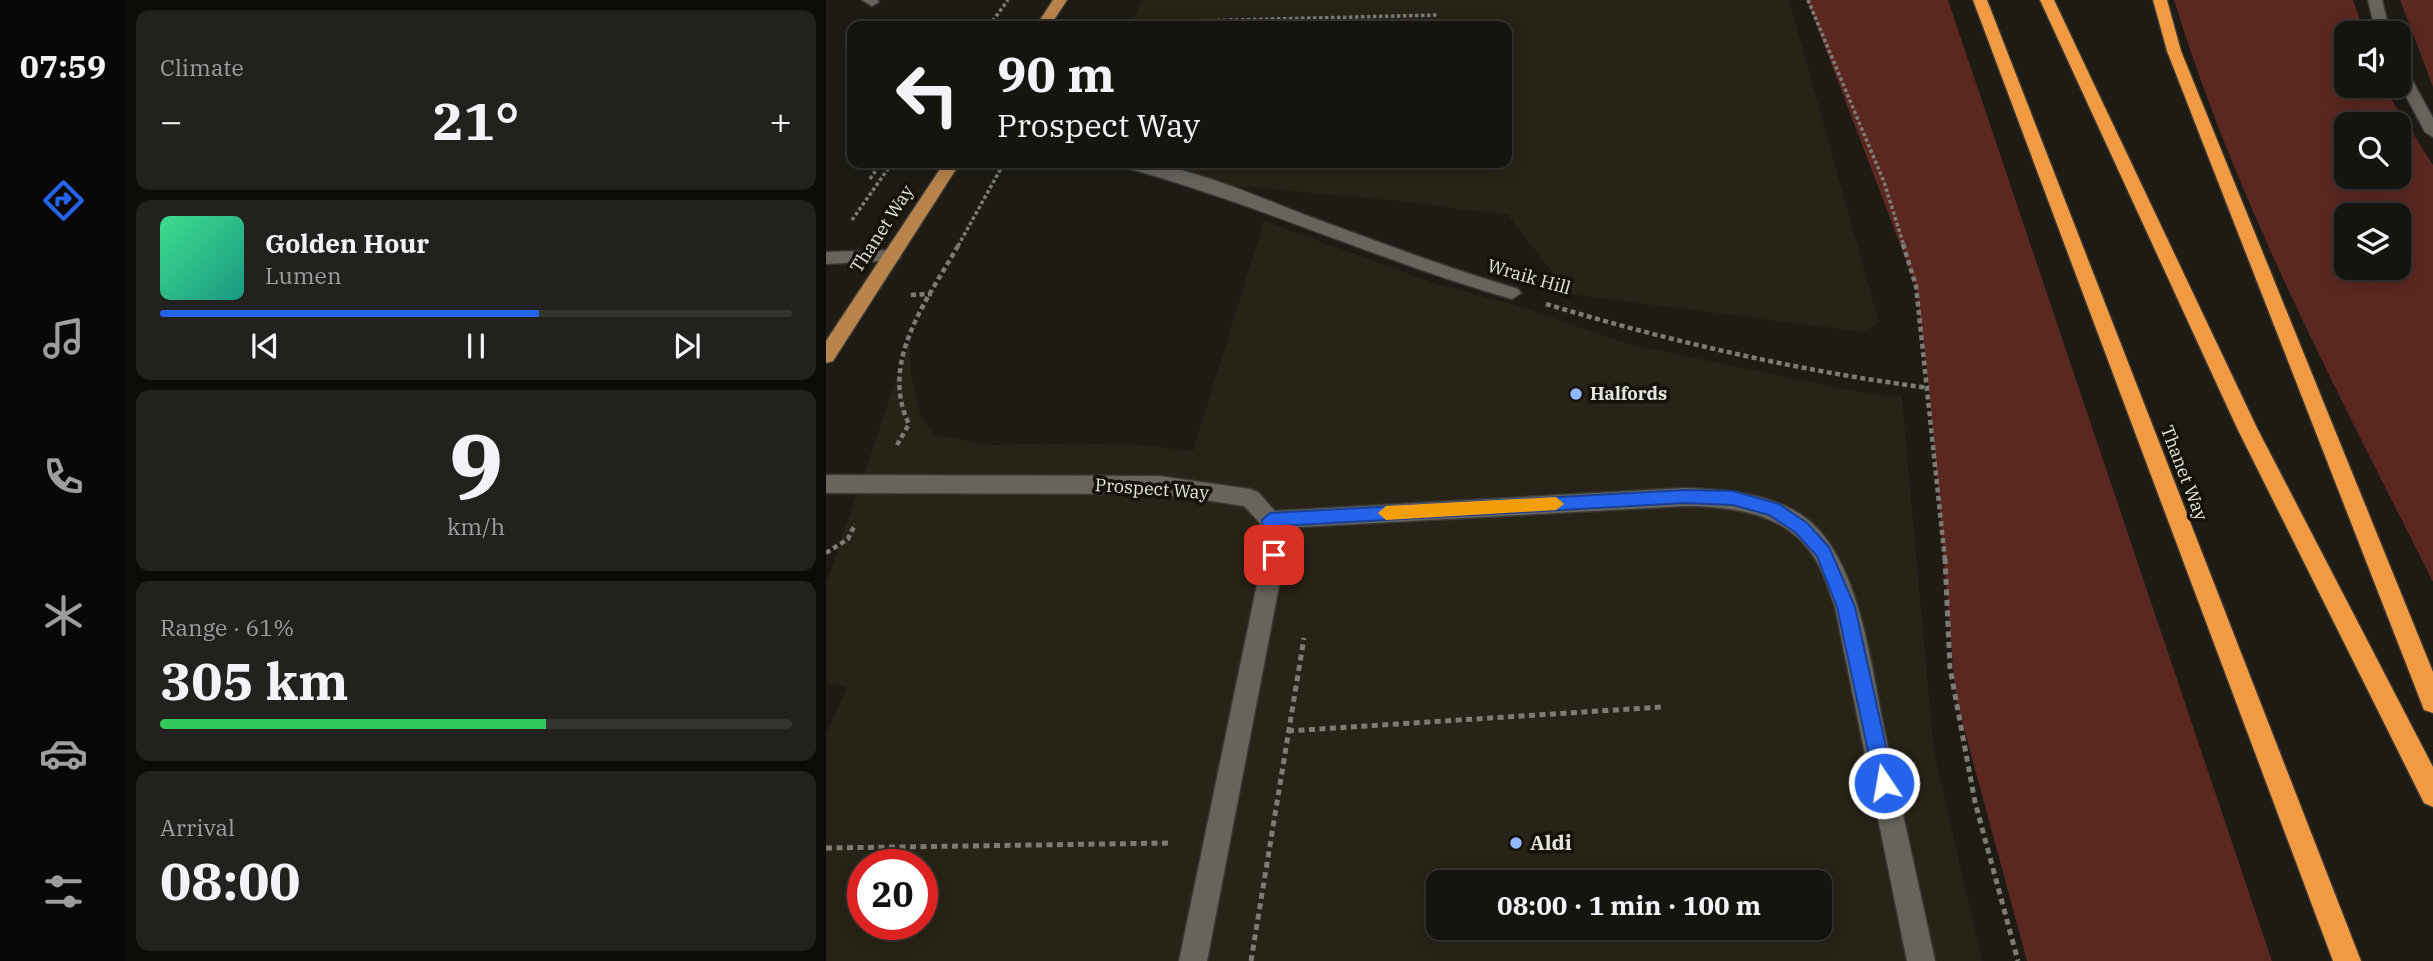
<!DOCTYPE html>
<html lang="en">
<head>
<meta charset="utf-8">
<style>
	body { margin:0; font-family:"IBM Plex Serif",serif; background:#23211d; color:#f1f3f6; height:100vh; display:flex; flex-direction:column; font-size:26px; white-space:nowrap }
	* { box-sizing:border-box; margin:0 }
	p { font-size:23px; color:#9e9e9e }
	.icon { flex:none; width:38px; height:38px; fill:none; stroke:currentColor; stroke-width:2; stroke-linecap:round; stroke-linejoin:round }
	.map { position:relative; flex:1; overflow:hidden }
	.sheet { display:flex; flex-direction:column; gap:10px; padding:10px; background:#0c0b08; width:700px }
	.sheet>* { flex:none }
	.banner { position:absolute; left:21px; top:21px; width:665px; height:147px; border-radius:14px; box-shadow:0 4px 18px #0003,0 0 0 2px #35332f; background:#16140f; color:#f1f3f6; overflow:hidden }
	.controls { position:absolute; left:1508px; top:21px; display:grid; gap:14px }
	.controls a { display:grid; place-items:center; width:77px; height:77px; border-radius:14px; background:#16140f; box-shadow:0 4px 18px #0003,0 0 0 2px #35332f; font-size:35px }
	.speed { position:absolute; left:21px; top:849px; display:flex; gap:14px; font-size:35px; font-weight:700; text-align:center }
	.speed>* { display:grid; place-content:center; width:91px; height:91px; border-radius:50%; background:#16140f; box-shadow:0 4px 18px #0003,0 0 0 2px #35332f; line-height:1 }
	.speed .limit { border:10px solid #d22; background:#fff; color:#111 }
	.pin { position:absolute; display:grid; place-items:center; width:60px; height:60px; color:#fff; margin:-30px; border-radius:14px; box-shadow:0 4px 10px #0006 }
	.me { position:absolute; width:77px; margin:-38px; rotate:348deg; stroke-linejoin:round; filter:drop-shadow(0 0 5px #0008) }
	.turn { display:flex; align-items:center; gap:24px; height:147px; padding:0 35px; font-size:32px }
	.turn .icon { width:91px; height:91px; stroke-width:2.5 }
	.turn b { display:block; font-size:49px; line-height:60px }
	.big { font-size:52px; font-weight:700; line-height:1.1 }
	.sheet .widget { flex:1; display:flex; flex-direction:column; justify-content:center; gap:10px; min-width:0; padding:0 24px; border-radius:14px; background:#23211d }
	.sheet .dial { align-items:center; gap:0 }
	.dial b { font-size:91px; line-height:1 }
	.song { display:flex; align-items:center; gap:21px }
	.cover { width:84px; height:84px; border-radius:10px; background:linear-gradient(135deg,hsl(150 70% 55%),hsl(170 70% 35%)) }
	.played { height:7px; border-radius:4px; background:linear-gradient(90deg,#2563eb 60%,#35332f 60%) }
	.keys { display:flex; justify-content:space-around; direction:ltr }
	.heat { display:flex; justify-content:space-between; align-items:center; font-size:38px; direction:ltr }
	.charge { height:10px; border-radius:5px; background:linear-gradient(90deg,#34c759 61%,#35332f 0) }
	.trip { position:absolute; left:600px; top:870px; width:406px; height:70px; border-radius:14px; background:#16140f; box-shadow:0 4px 18px #0003,0 0 0 2px #35332f; font-weight:700; line-height:70px; text-align:center }
	main { display:flex; flex:1; min-height:0 }
	.tab-bar { display:flex; flex-direction:column; width:126px; justify-content:space-around; align-items:center; background:#090806; color:#9e9e9e }
	.tab-bar .icon { width:49px; height:49px }
	.tab-bar .on { color:#2563eb }
	.tab-bar b { font-size:32px; color:#f1f3f6 }
	.map>svg:first-child { display:block }
	.built { fill:#272316; fill-rule:evenodd }
	.green { fill:#5a2821; fill-rule:evenodd }
	.lines { fill:none; stroke-linecap:round; stroke-linejoin:round }
	.minor-casing { stroke:#383733; stroke-width:3 }
	.major-casing { stroke:#383733; stroke-width:3 }
	.highway-casing { stroke:#383733; stroke-width:3 }
	.path-far2 { stroke:#7d7b75; stroke-width:3.5; stroke-dasharray:3.5 2.5; stroke-linecap:butt }
	.path-far1 { stroke:#7d7b75; stroke-width:4.5; stroke-dasharray:5 3.5; stroke-linecap:butt }
	.path { stroke:#7d7b75; stroke-width:5; stroke-dasharray:6 4.5; stroke-linecap:butt }
	.minor { fill:#66645b; fill-rule:evenodd }
	.major { fill:#b9844c; fill-rule:evenodd }
	.highway { fill:#f19a42; fill-rule:evenodd }
	.route { fill:#2563eb; stroke:#184099; stroke-width:2 }
	.slow { fill:#f59e0b }
	.poi-dot { fill:#90b8fd; stroke:#14120b; stroke-width:2.5 }
	.labels { text-anchor:middle; stroke-width:7; stroke-linejoin:round; paint-order:stroke }
	.street-label { font-size:18px; fill:#e5e4df; stroke:#14120b }
	.poi-label { font-size:18px; font-weight:bold; fill:#e5e4df; stroke:#14120b; text-anchor:start }
	.near-poi-label { font-size:21px; font-weight:bold; fill:#e5e4df; stroke:#14120b; text-anchor:start }
</style>
</head>
<body>
<main>
<nav class="tab-bar">
<b>07:59</b>
<svg class="icon on" aria-label="directions" viewBox="0 0 24 24"><path d="M12 3l9 9-9 9-9-9zM9 14v-3h6M13 9l2 2-2 2"/></svg>
<svg class="icon" aria-label="music" viewBox="0 0 24 24"><path d="M9 18V5l10-2v13"/><circle cx="6" cy="18" r="3"/><circle cx="16" cy="16" r="3"/></svg>
<svg class="icon" aria-label="phone" viewBox="0 0 24 24"><path d="M5 4h4l2 5-3 2q2 4 5 5l2-3 5 2v4C11 20 4 13 5 4z"/></svg>
<svg class="icon" aria-label="climate" viewBox="0 0 24 24"><path d="M12 3v18M4 7l16 10M4 17L20 7"/></svg>
<svg class="icon" aria-label="car" viewBox="0 0 24 24"><path d="M5 17H2v-5l4-1 3-4h7l3 4 3 1v5h-3M9 17h6M6 11h13"/><circle cx="7" cy="17" r="2"/><circle cx="17" cy="17" r="2"/></svg>
<svg class="icon" aria-label="filters" viewBox="0 0 24 24"><path d="M4 7h16M4 17h16"/><circle cx="9" cy="7" r="2"/><circle cx="15" cy="17" r="2"/></svg>
</nav>
<section class="sheet">
<div class="widget"><p>Climate</p>
<div class="heat"><a>−</a><b class="big">21°</b><a>+</a></div>
</div>
<div class="widget">
<div class="song"><i class="cover"></i><div><b>Golden Hour</b><p>Lumen</p></div></div>
<div class="played"></div>
<div class="keys"><svg class="icon" aria-label="previous" viewBox="0 0 24 24"><path d="M18 5L8 12l10 7zM5 5v14"/></svg><svg class="icon" aria-label="pause" viewBox="0 0 24 24"><path d="M8 5v14M16 5v14"/></svg><svg class="icon" aria-label="next" viewBox="0 0 24 24"><path d="M6 5l10 7-10 7zM19 5v14"/></svg></div>
</div>
<div class="widget dial"><b>9</b><p>km/h</p></div>
<div class="widget"><p>Range · 61%</p><b class="big">305 km</b><div class="charge"></div></div>
<div class="widget"><p>Arrival</p><b class="big">08:00</b></div>
</section>
<div class="map">
<svg width="1607" height="961" viewBox="0 0 1607 961">
	<rect width="100%" height="100%" fill="#1d1b14"/>
	<g class="built">
		<path d="M316 0H963L1053 323 1036 332 743 294 682 215 574 201 379 183 342 163H681V26H304Z"/>
		<path d="M438 221 608 283 682 303 802 344 1032 392 1076 397 1108 752 1156 961H0V735L21 686 0 684V584L84 340 85 374 94 414 106 434 162 445 297 443 367 451ZM37 864H96V924H37ZM612 882H994V928H612Z"/>
	</g>
	<g class="green">
		<path d="M981 0H1122L1446 961H1201L1130 699 1103 388 1090 286Z"/>
		<path d="M1348 0H1527L1539 33H1521V86H1557L1607 165V582C1512 393 1410 202 1348 0ZM1521 124H1573V177H1521ZM1521 215H1573V268H1521Z"/>
		<path d="M1574 0H1607V87Z"/>
	</g>
	<g class="lines">
		<defs>
			<g id="minor">
				<path d="M36 0H51L53 2 46 6Z"/>
				<path d="M1542 0H1556L1564 33H1550Z"/>
				<path d="M1573 65 1580 69 1607 118V137L1599 132 1573 83Z"/>
				<path d="M295 163C351 160 422 193 474 213 547 240 618 267 692 289L695 293 686 299C554 261 430 203 297 167Z"/>
				<path d="M66 250 72 252 75 256 72 260 0 264V252Z"/>
				<path d="M0 475 333 476 424 489 432 492 449 511 859 488C905 490 960 494 993 530 1037 579 1046 674 1060 737 1076 811 1093 886 1109 961H1081L1009 607C1003 592 999 576 991 562 963 513 910 507 859 506L456 528 459 555 381 961H353L437 555 434 523 418 506 385 501 333 494 0 493Z"/>
			</g>
			<g id="major">
				<path d="M227 0H241L224 26H210Z"/>
				<path d="M118 163H134L7 361 0 363V341Z"/>
			</g>
			<g id="highway">
				<path d="M1147 0H1161L1535 961H1507Z"/>
				<path d="M1214 0H1228L1431 428 1607 767V807L1598 803 1411 428Z"/>
				<path d="M1327 0H1341L1355 51 1607 672V713L1598 710 1595 702 1341 51Z"/>
			</g>
		</defs>
		<use href="#minor" class="minor-casing"/>
		<use href="#major" class="major-casing"/>
		<use href="#highway" class="highway-casing"/>
		<g class="path-far2">
			<path d="M982 0 1058 182 1078 246"/>
			<path d="M367 21 611 15"/>
			<path d="M163 26 182 0"/>
			<path d="M44 179 55 163"/>
			<path d="M26 220 66 163"/>
			<path d="M132 246 178 163"/>
		</g>
		<g class="path-far1">
			<path d="M1077 244 1090 286 1119 560"/>
			<path d="M85 295 106 294"/>
			<path d="M720 304C846 342 973 371 1103 388"/>
			<path d="M71 445 83 424C52 361 103 298 133 244"/>
			<path d="M0 553 22 539 29 524"/>
		</g>
		<g class="path">
			<path d="M1119 558 1124 668 1149 802 1192 961"/>
			<path d="M462 731 836 707"/>
			<path d="M0 848 346 843"/>
			<path d="M425 961 478 638"/>
		</g>
		<use href="#minor" class="minor"/>
		<use href="#major" class="major"/>
		<use href="#highway" class="highway"/>
	</g>
	<path class="route" d="M859 490 907 491 953 504 981 523 1003 547 1029 607 1068 783 1065 790 1058 793 1052 790 1049 783 1011 607 991 556 969 532 943 515 907 505 859 503 453 526 456 555 448 562 440 555 436 520 444 513Z"/>
	<path class="slow" d="M730 497 738 504 730 510 560 520 552 513 560 506Z"/>
	<g class="poi-dot">
		<circle cx="750" cy="394" r="7"/>
		<circle cx="690" cy="843" r="7"/>
	</g>
	<g class="labels">
		<g class="street-label">
			<text transform="translate(56 229) rotate(-57)" y="6">Thanet Way</text>
			<text transform="translate(703 277) rotate(16)" y="6">Wraik Hill</text>
			<text transform="translate(1358 473) rotate(69)" y="6">Thanet Way</text>
			<text transform="translate(326 489) rotate(4)" y="6">Prospect Way</text>
		</g>
		<g class="poi-label">
			<text x="764" y="400">Halfords</text>
		</g>
		<g class="near-poi-label">
			<text x="704" y="850">Aldi</text>
		</g>
	</g>
</svg>
<div class="controls">
<a><svg class="icon" aria-label="sound" viewBox="0 0 24 24"><path d="M4 9h4l5-4v14l-5-4H4zM17 9q2 3 0 6"/></svg></a>
<a><svg class="icon" aria-label="search" viewBox="0 0 24 24"><circle cx="10" cy="10" r="6"/><path d="M15 15l6 6"/></svg></a>
<a><svg class="icon" aria-label="layers" viewBox="0 0 24 24"><path d="M12 4l9 5-9 5-9-5zM3 14l9 5 9-5"/></svg></a>
</div>
<div class="speed"><div class="limit">20</div></div>
<div class="pin" style="left:448px;top:555px;background:#d93025"><svg class="icon" aria-label="arrive" viewBox="0 0 24 24"><path d="M6 21V4h12l-3 4 3 4H6"/></svg></div>
<svg class="me" style="left:1058px;top:783px" viewBox="-20 -20 40 40"><circle r="17" fill="#2563eb" stroke="#fff" stroke-width="3"/><path d="M0-11L8 9 0 5-8 9z" fill="#fff"/></svg>
<div class="trip">08:00 · 1 min · 100 m</div>
<div class="banner">
<div class="turn"><svg class="icon" aria-label="left" viewBox="0 0 24 24"><path d="M17 20v-9H6M10 6l-5 5 5 5"/></svg><div><b>90 m</b>Prospect Way</div></div>
</div>
</div>
</main>
</body>
</html>
